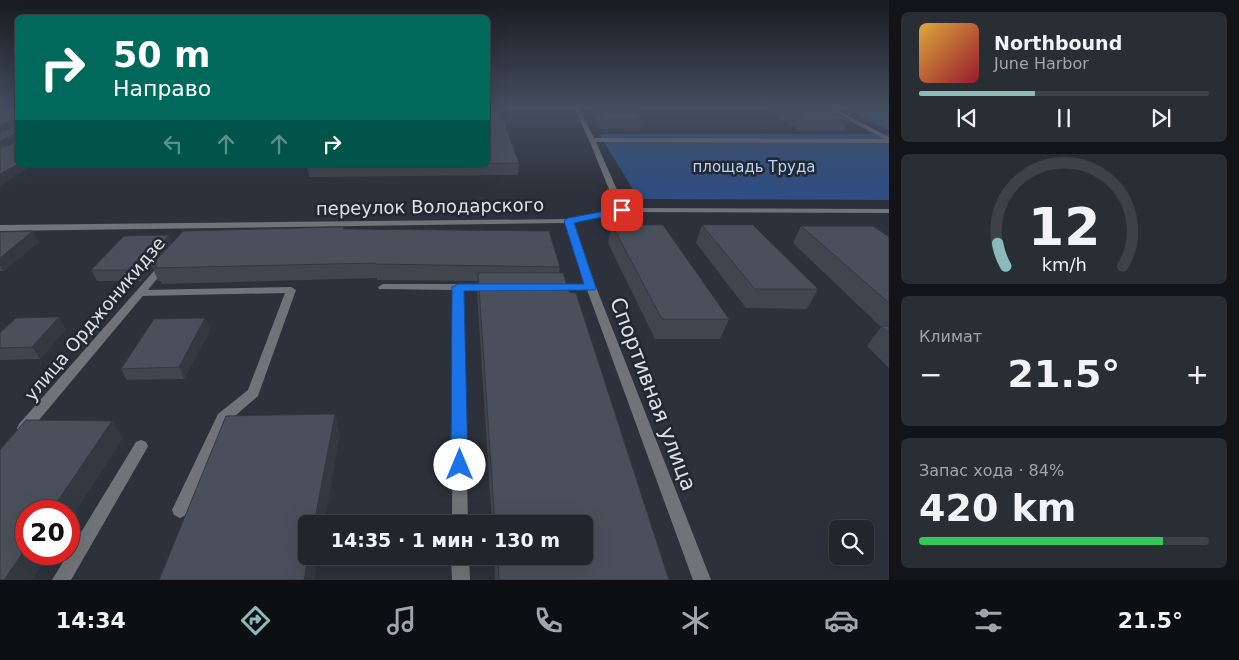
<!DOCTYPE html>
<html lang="ru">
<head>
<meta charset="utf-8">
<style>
	body { margin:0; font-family:"DejaVu Sans",sans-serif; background:#292d34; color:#f1f3f6; height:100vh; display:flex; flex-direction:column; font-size:19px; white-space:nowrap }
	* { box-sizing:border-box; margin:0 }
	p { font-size:16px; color:#a2a5a9 }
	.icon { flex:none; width:28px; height:28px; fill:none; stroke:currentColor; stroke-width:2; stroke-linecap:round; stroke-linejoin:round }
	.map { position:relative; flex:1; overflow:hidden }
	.panel { display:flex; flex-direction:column; gap:12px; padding:12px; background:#121418; width:350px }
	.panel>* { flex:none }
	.banner { position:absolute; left:15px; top:15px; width:475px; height:152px; border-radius:8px; box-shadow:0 5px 20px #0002,0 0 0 1px #3e4248; background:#00695c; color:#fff; overflow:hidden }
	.controls { position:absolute; left:829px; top:520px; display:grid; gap:10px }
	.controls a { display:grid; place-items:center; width:45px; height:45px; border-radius:8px; background:#21252c; box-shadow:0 5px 20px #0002,0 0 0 1px #3e4248; font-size:25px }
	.speed { position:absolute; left:15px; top:500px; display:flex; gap:10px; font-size:25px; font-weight:700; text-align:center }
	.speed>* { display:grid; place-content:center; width:65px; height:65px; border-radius:50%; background:#21252c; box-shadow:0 5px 20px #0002,0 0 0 1px #3e4248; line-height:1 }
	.speed .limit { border:8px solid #d22; background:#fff; color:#111 }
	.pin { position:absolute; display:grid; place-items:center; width:42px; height:42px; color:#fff; margin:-21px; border-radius:10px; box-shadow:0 2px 8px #0006 }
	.me { position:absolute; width:55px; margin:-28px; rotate:0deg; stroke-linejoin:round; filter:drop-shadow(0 0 4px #0008) }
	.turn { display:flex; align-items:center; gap:18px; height:105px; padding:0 15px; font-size:22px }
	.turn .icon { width:65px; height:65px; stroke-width:2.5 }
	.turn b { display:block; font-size:35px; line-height:42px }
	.lanes { display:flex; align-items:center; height:48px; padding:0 15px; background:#0003; justify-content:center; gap:25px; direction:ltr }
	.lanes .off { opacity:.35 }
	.big { font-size:38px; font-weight:600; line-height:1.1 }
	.panel .card { flex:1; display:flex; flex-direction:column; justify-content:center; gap:8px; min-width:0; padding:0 18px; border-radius:8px; background:#292d34 }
	.panel .dial { align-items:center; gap:0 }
	.dial svg { height:130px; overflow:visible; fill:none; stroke:#3e4248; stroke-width:7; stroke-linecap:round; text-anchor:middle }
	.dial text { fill:#f1f3f6; stroke:none }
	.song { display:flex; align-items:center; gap:15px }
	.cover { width:60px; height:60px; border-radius:8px; background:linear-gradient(135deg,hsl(40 70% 55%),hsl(350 70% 35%)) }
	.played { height:5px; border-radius:2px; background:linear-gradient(90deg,#8bbbb9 40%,#3e4248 40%) }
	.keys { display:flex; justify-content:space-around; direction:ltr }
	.heat { display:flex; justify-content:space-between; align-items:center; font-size:28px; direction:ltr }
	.charge { height:8px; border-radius:4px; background:linear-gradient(90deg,#34c759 84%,#3e4248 0) }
	.trip { position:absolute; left:298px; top:515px; width:295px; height:50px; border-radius:8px; background:#21252c; box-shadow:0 5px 20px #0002,0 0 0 1px #3e4248; font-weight:600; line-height:50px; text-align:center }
	.tabs { display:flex; height:80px; justify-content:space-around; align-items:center; background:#0d0f12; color:#a2a5a9 }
	.tabs .icon { width:35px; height:35px }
	.tabs .on { color:#8bbbb9 }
	.tabs b { font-size:22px; color:#f1f3f6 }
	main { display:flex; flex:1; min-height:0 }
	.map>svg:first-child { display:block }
	.green { fill:#2f4e81 }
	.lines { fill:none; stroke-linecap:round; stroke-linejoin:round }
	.lane { fill:#707378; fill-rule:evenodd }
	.street { fill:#707378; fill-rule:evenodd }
	.wall { fill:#40454e }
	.shaded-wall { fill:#343840 }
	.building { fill:#4a505b; stroke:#343840 }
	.route { fill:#1a73e8; stroke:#114b97 }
	.labels { text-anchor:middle; stroke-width:5; stroke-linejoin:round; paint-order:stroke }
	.far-park-label { font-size:15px; fill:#bbd3fb; stroke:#222831 }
	.street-label { font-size:18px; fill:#dde1e7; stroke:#222831 }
	.near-street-label { font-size:21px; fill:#dde1e7; stroke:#222831 }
</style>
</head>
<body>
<main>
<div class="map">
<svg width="889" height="580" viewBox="0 0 889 580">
	<rect width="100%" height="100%" fill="#2c313b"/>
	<g class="green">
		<path d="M845 108H889V131Z"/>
		<path d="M599 134H889V200L639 199Z"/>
	</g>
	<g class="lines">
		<g class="lane">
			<path d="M383 284H490L495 287 490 290H463L468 524H452L453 290 379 289 378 287Z"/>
			<path d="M554 284H591L596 287 591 290 550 289 549 287Z"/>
			<path d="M291 287 296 290 259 393 258 396 228 422 186 515 180 518 174 515 172 510 218 414 248 390 285 293 140 296 135 293 140 290Z"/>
			<path d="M141 440 146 442 148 446 146 450 71 580H52L136 442Z"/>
			<path d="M451 556H469L470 580H452Z"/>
		</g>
		<g class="street">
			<path d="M574 108H579L594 138 884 139 826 108H833L889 137V143L596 142 625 208 889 209V213L622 212 574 222 596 287 711 580H693L586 287 566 223 0 231V225L569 219 617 209 589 140Z"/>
			<path d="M164 262 169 265 167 267 29 432 24 434 19 432 17 428 19 424 161 263Z"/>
		</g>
	</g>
	<g class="wall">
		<path d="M488 108 519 163 518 175 309 177 307 165H488Z"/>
		<path d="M590 108H632L642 120 639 130 602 129Z"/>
		<path d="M765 108H828L850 120 844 131H801Z"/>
		<path d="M612 225 729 319 720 339H655L608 243Z"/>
		<path d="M702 225 818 289 807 309 746 308 696 243Z"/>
		<path d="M801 226 889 237V368L867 346 881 327 793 243Z"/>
		<path d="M344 229 560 267 559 273 569 292 669 580H495L494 556H584V524H492L477 292 478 281 377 280V278L162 284 161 281H158L153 268 142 281H97L91 270 169 235 172 243Z"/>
		<path d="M0 232 39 242 4 271H0Z"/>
		<path d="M205 318 210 330 184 379 127 380 121 369Z"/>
		<path d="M66 329 40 359 0 360V333Z"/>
	</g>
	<g class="shaded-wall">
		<path d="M15 119 18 127 0 134V125Z"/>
		<path d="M16 134 18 143 0 150V141Z"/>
		<path d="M18 164V165H33L0 186V174Z"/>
		<path d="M33 231 39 242 4 271 0 266V258Z"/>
		<path d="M169 235 173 246 152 265 153 268 142 281 138 270Z"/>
		<path d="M59 317 66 329 40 359 32 347Z"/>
		<path d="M205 318 210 330 184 379 179 367Z"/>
		<path d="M335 414 340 435 324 524H314Z"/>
		<path d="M112 421 123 438 69 522V511H51Z"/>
		<path d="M26 548V554H49L32 580H4Z"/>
		<path d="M308 556H318L314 580H304Z"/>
	</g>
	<g class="building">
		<path d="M0 108H18V164L0 174V148L15 142 16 134 0 141V132L15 126V119L0 125Z"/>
		<path d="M488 108H499L519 163H488Z"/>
		<path d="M598 108H632L642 120 604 119Z"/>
		<path d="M786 108H828L850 120H806Z"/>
		<path d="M612 225H663L729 319H662Z"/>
		<path d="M702 225H753L818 289H755Z"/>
		<path d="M801 226H873L889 237V303Z"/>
		<path d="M344 227 343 229 549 231 560 267 376 264V263L155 268 157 265H152L183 231Z"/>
		<path d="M33 231 0 258V232Z"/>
		<path d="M169 235 138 270H91L124 236Z"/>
		<path d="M478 273H563L569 292 576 293 669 580H499L498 556H584V524H495Z"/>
		<path d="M59 317 32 347 0 348V333L16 318Z"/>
		<path d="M205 318 179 367 121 369 154 319Z"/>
		<path d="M881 326H889V333Z"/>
		<path d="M335 414 314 524H306V556H308L304 580H159L226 416Z"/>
		<path d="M26 420 112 421 51 511H26V548L4 580H0V450Z"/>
	</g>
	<linearGradient id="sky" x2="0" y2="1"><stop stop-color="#181b20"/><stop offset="0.57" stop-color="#454e60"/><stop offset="1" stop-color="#454e60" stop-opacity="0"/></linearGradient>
	<rect width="889" height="190" fill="url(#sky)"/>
	<path class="route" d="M622 208 626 209V212L574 223 596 288 595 290 464 291 468 465 466 470 460 472 454 470 451 465 452 287 458 284H584L564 221 568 218Z"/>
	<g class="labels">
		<g class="far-park-label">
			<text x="754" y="172">площадь Труда</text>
		</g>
		<g class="street-label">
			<text transform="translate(430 207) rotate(-1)" y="6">переулок Володарского</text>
			<text transform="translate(95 319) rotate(-50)" y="6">улица Орджоникидзе</text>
		</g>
		<g class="near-street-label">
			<text transform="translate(653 394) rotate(69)" y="7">Спортивная улица</text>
		</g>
	</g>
</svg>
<div class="controls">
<a><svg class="icon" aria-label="search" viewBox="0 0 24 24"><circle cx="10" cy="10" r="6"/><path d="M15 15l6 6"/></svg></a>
</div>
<div class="speed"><div class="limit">20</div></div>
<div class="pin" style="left:622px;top:210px;background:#d93025"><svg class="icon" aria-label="arrive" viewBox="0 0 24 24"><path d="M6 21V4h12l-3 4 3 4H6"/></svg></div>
<svg class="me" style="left:460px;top:465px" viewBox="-20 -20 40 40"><circle r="19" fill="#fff"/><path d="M0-13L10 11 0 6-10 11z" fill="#1a73e8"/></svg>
<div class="trip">14:35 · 1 мин · 130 m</div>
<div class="banner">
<div class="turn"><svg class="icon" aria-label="right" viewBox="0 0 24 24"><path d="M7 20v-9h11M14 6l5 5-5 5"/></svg><div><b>50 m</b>Направо</div></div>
<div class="lanes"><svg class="icon off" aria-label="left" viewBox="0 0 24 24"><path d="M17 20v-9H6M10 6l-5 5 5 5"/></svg><svg class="icon off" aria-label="ahead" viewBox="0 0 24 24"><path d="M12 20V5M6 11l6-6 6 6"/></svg><svg class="icon off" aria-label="ahead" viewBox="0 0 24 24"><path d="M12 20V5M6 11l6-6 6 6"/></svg><svg class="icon" aria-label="right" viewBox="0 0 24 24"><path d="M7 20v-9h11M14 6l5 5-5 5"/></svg></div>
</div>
</div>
<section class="panel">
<div class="card">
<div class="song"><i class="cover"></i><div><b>Northbound</b><p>June Harbor</p></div></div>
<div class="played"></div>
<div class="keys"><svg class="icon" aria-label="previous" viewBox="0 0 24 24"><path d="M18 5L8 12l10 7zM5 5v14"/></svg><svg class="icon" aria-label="pause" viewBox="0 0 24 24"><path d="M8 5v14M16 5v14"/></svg><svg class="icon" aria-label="next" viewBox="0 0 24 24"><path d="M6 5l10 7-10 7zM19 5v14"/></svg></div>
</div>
<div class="card dial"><svg viewBox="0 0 100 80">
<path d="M14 69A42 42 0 1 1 86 69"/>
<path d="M14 69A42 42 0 0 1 9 55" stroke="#8bbbb9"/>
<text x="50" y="56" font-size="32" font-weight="700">12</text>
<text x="50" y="72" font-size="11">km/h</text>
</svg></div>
<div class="card"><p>Климат</p>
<div class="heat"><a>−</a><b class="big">21.5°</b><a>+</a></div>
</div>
<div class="card"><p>Запас хода · 84%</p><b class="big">420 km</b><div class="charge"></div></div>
</section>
</main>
<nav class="tabs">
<b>14:34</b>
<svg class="icon on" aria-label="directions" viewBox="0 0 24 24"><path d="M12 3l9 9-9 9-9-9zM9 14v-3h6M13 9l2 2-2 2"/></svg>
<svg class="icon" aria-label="music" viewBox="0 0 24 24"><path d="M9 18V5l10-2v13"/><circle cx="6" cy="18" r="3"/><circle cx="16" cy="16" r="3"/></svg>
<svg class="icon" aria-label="phone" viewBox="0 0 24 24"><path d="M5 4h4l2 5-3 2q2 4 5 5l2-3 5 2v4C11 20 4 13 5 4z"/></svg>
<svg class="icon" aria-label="climate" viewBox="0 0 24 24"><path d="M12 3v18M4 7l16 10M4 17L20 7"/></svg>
<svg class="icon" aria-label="car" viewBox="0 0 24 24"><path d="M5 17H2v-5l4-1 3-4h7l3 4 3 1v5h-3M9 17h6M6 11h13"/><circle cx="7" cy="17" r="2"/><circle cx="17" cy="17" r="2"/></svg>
<svg class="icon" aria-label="filters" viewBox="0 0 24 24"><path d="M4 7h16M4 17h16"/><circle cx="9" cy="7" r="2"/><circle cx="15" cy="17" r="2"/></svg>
<b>21.5°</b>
</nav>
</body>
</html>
